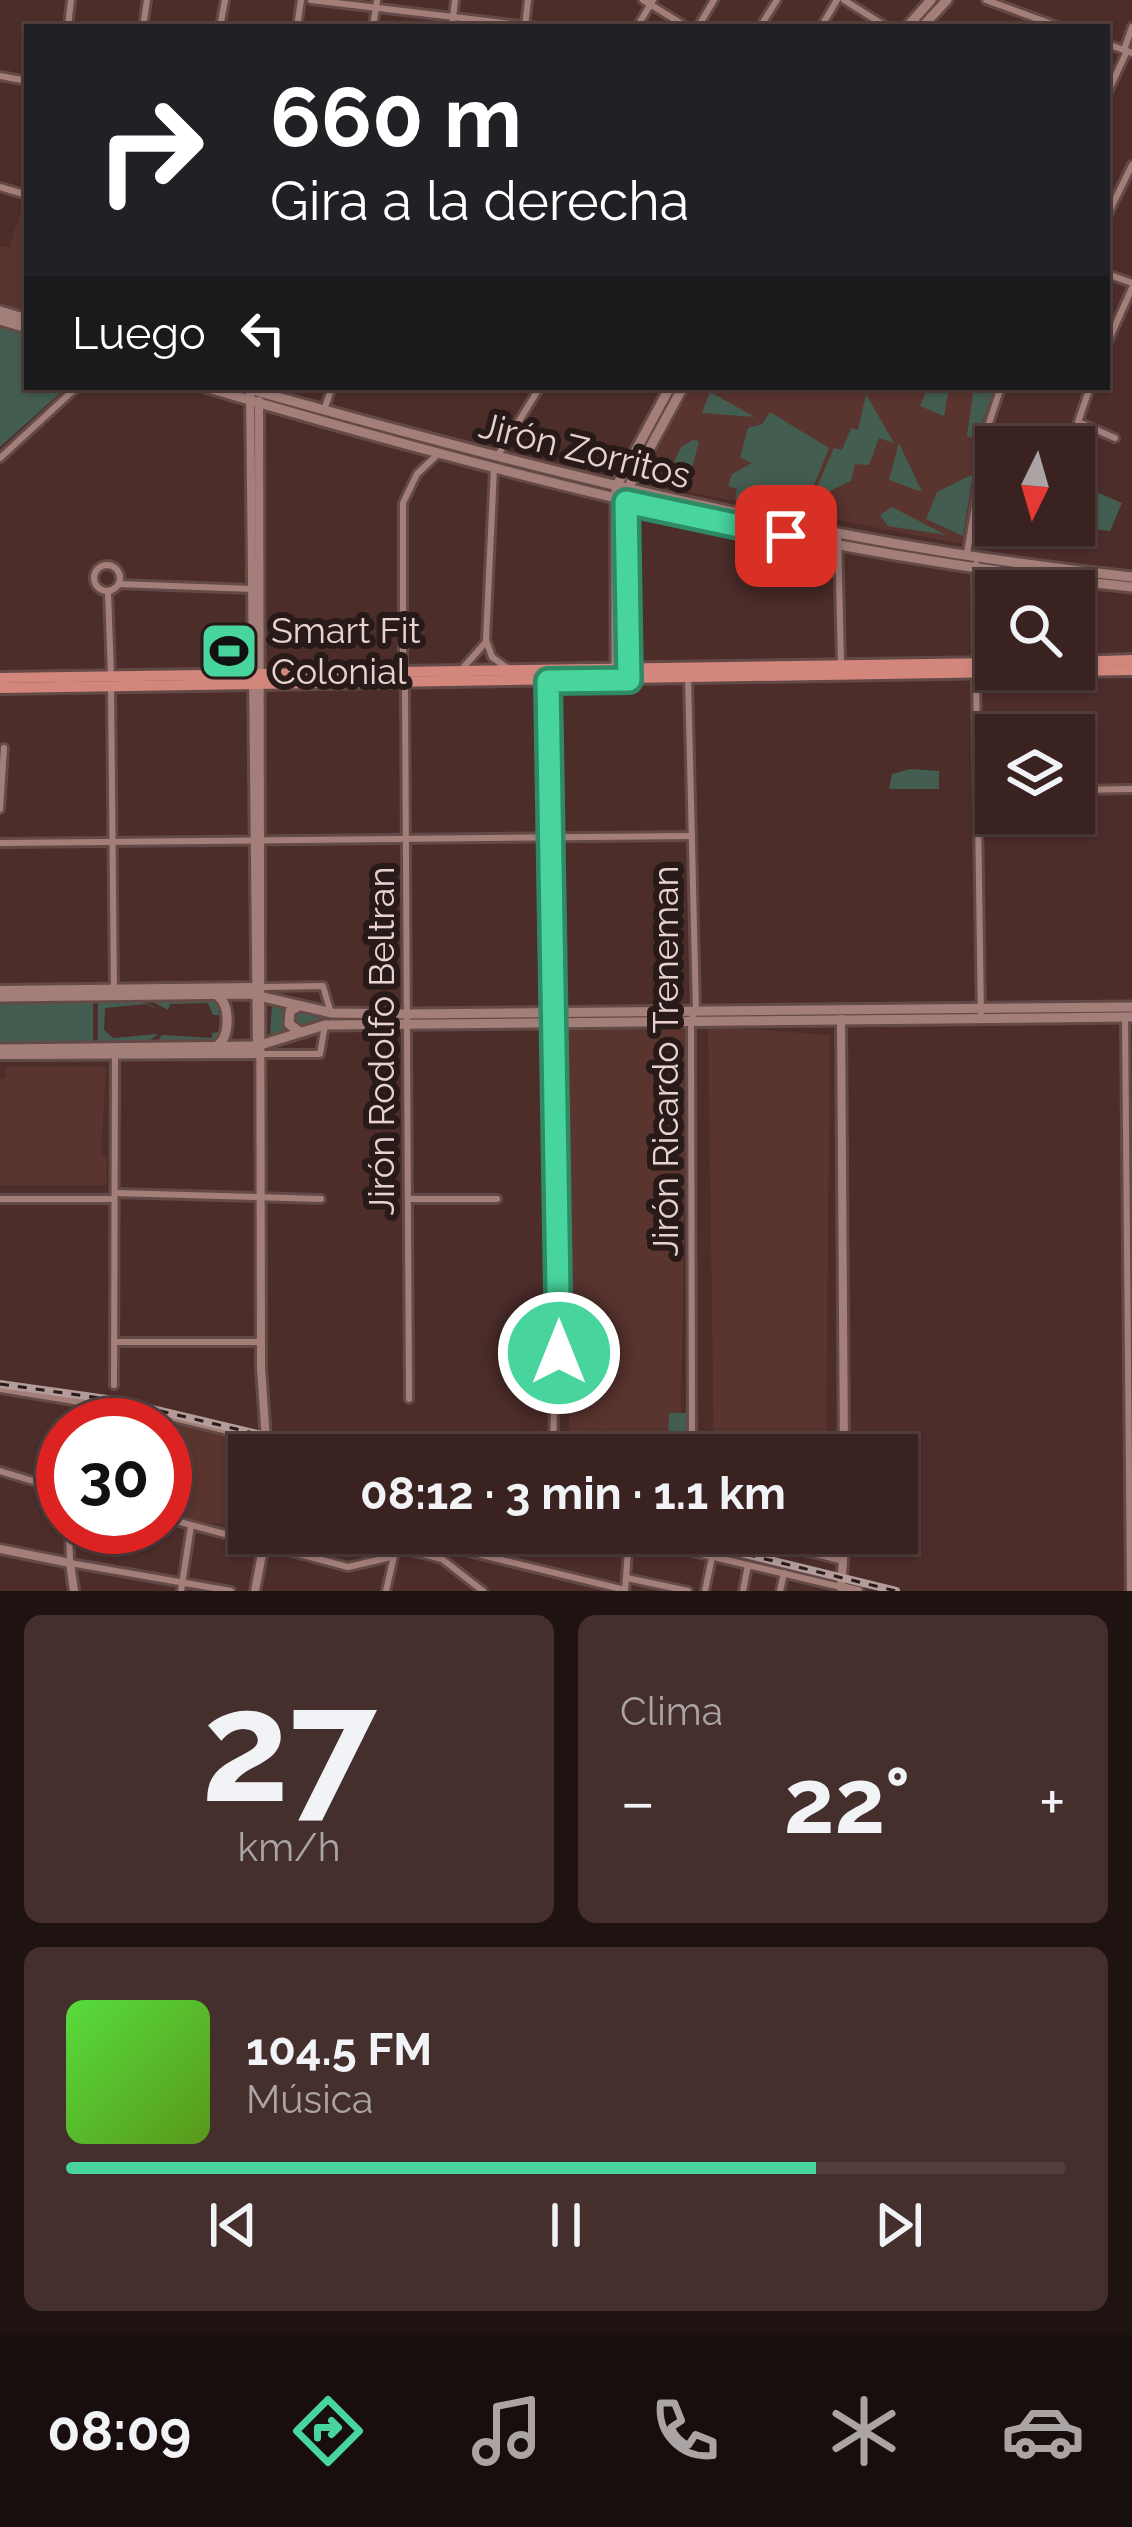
<!DOCTYPE html>
<html lang="es">
<head>
<meta charset="utf-8">
<style>
	body { margin:0; font-family:Raleway,sans-serif; background:#442f2d; color:#f1f3f6; height:100vh; display:flex; flex-direction:column; font-size:45px; white-space:nowrap }
	* { box-sizing:border-box; margin:0 }
	p { font-size:39px; color:#aba4a5 }
	.icon { flex:none; width:66px; height:66px; fill:none; stroke:currentColor; stroke-width:2; stroke-linecap:round; stroke-linejoin:round }
	.map { position:relative; height:1591px; overflow:hidden }
	.side { display:flex; flex-direction:column; gap:24px; padding:24px; background:#1f1312; flex:1 }
	.side>* { flex:none }
	.hud { position:absolute; left:24px; top:24px; width:1086px; height:366px; border-radius:0px; box-shadow:0 3px 9px #0004,0 0 0 3px #533f3e; background:#202124; color:#fff; overflow:hidden }
	.needle { width:78px; rotate:185deg }
	.controls { position:absolute; left:975px; top:426px; display:grid; gap:24px }
	.controls a { display:grid; place-items:center; width:120px; height:120px; border-radius:0px; background:#392220; box-shadow:0 3px 9px #0004,0 0 0 3px #533f3e; font-size:60px }
	.speed { position:absolute; left:36px; top:1398px; display:flex; gap:24px; font-size:60px; font-weight:700; text-align:center }
	.speed>* { display:grid; place-content:center; width:156px; height:156px; border-radius:50%; background:#392220; box-shadow:0 3px 9px #0004,0 0 0 3px #533f3e; line-height:1 }
	.speed .limit { border:18px solid #d22; background:#fff; color:#111 }
	.pin { position:absolute; display:grid; place-items:center; width:102px; height:102px; color:#fff; margin:-51px; border-radius:24px; box-shadow:0 6px 18px #0006 }
	.me { position:absolute; width:132px; margin:-66px; rotate:0deg; stroke-linejoin:round; filter:drop-shadow(0 0 9px #0008) }
	.turn { display:flex; align-items:center; gap:42px; height:252px; padding:0 48px; font-size:54px }
	.turn .icon { width:156px; height:156px; stroke-width:2.5 }
	.turn b { display:block; font-size:84px; line-height:102px }
	.then { display:flex; align-items:center; height:114px; padding:0 48px; background:#0003; gap:24px; font-size:45px }
	.big { font-size:90px; font-weight:700; line-height:1.1 }
	.side .card { flex:1; display:flex; flex-direction:column; justify-content:center; gap:18px; min-width:0; padding:0 42px; border-radius:18px; background:#442f2d }
	.side .dial { align-items:center; gap:0 }
	.dial b { font-size:156px; line-height:1 }
	.song { display:flex; align-items:center; gap:36px }
	.cover { width:144px; height:144px; border-radius:18px; background:linear-gradient(135deg,hsl(110 70% 55%),hsl(90 70% 35%)) }
	.played { height:12px; border-radius:6px; background:linear-gradient(90deg,#48d49d 75%,#533f3e 75%) }
	.keys { display:flex; justify-content:space-around; direction:ltr }
	.heat { display:flex; justify-content:space-between; align-items:center; font-size:66px; direction:ltr }
	.side .tiles { flex:1; display:grid; gap:24px; grid-template-columns:1fr 1fr }
	.card:last-child { grid-column:span 2 }
	.trip { position:absolute; left:228px; top:1434px; width:690px; height:120px; border-radius:0px; background:#392220; box-shadow:0 3px 9px #0004,0 0 0 3px #533f3e; font-weight:700; line-height:120px; text-align:center }
	.menu { display:flex; height:192px; justify-content:space-around; align-items:center; background:#170e0d; color:#aba4a5 }
	.menu .icon { width:84px; height:84px }
	.menu .on { color:#48d49d }
	.menu b { font-size:54px; color:#f1f3f6 }
	.map>svg:first-child { display:block }
	.built { fill:#5a342f }
	.green { fill:#445d51 }
	.lines { fill:none; stroke-linecap:round; stroke-linejoin:round }
	.minor-casing { stroke:#644a47; stroke-width:12 }
	.tertiary-casing { stroke:#644a47; stroke-width:14 }
	.secondary-casing { stroke:#644a47; stroke-width:15 }
	.primary-casing { stroke:#644a47; stroke-width:16 }
	.minor { stroke:#a47f7a; stroke-width:6 }
	.tertiary { stroke:#a47f7a; stroke-width:8 }
	.secondary { stroke:#a47f7a; stroke-width:9 }
	.primary { stroke:#d2867c; stroke-width:10 }
	.rail-casing { stroke:#b49c9a; stroke-width:8 }
	.rail { stroke:#281a18; stroke-width:3; stroke-dasharray:9; stroke-linecap:butt }
	.route-casing { stroke:#2f8a66; stroke-width:30 }
	.route { stroke:#48d49d; stroke-width:21 }
	.labels { text-anchor:middle; stroke-width:12; stroke-linejoin:round; paint-order:stroke }
	.street-label { font-size:36px; fill:#e7d2d0; stroke:#281a18 }
	.poi-label { font-size:36px; fill:#e7d2d0; stroke:#281a18; text-anchor:start }
</style>
</head>
<body>
<div class="map">
<svg width="1132" height="1591" viewBox="0 0 1132 1591">
	<rect width="100%" height="100%" fill="#4c2d2a"/>
	<g class="built">
		<path d="M24 200 27 201V314L0 306V246L9 248Z"/>
		<path d="M692 387H996L983 423 963 544 640 483Z"/>
		<path d="M708 1026 830 1035 826 1455H714Z"/>
		<path d="M564 1029H688L680 1455H644L569 1436Z"/>
		<path d="M6 1067H106L101 1154 107 1159V1185H0V1079L6 1078Z"/>
		<path d="M176 1424 254 1443 258 1455H249V1527L192 1521 165 1512V1431H174Z"/>
	</g>
	<g class="green">
		<path d="M0 326 27 334V387H67L0 447Z"/>
		<path d="M928 387H949L944 416 920 406Z"/>
		<path d="M974 387H995L976 439 967 436Z"/>
		<path d="M710 392 755 417 702 413Z"/>
		<path d="M866 394 894 443 879 438 869 465 855 464 851 481 824 494 827 503 821 502 816 489 834 448 842 450 851 428 858 430Z"/>
		<path d="M770 412 829 448 812 490 816 503 789 495 785 509 735 499 737 489 728 486 732 474 752 463 740 458 748 428 762 424Z"/>
		<path d="M693 440 699 441 690 476 670 471 681 447Z"/>
		<path d="M899 443 922 492 889 480Z"/>
		<path d="M973 474 963 536 926 519 937 492Z"/>
		<path d="M1074 482 1122 503 1110 531 1065 525H1074Z"/>
		<path d="M892 507 946 535 888 526 880 515Z"/>
		<path d="M910 769 939 771V789H889L892 774Z"/>
		<path d="M158 999 218 1001 220 1038 214 1043H156L162 1035 212 1038V1033L219 1032V1015H213L208 1003 170 1004 168 1010 155 1003Z"/>
		<path d="M93 1000V1043L0 1045V1002Z"/>
		<path d="M98 1000C116 1000 141 998 156 1008L145 1004 105 1008 104 1030 113 1038 158 1034 149 1041 98 1043Z"/>
		<path d="M272 1005 331 1019 270 1035Z"/>
		<path d="M669 1413H688L687 1443H668Z"/>
	</g>
	<g class="lines">
		<defs>
			<g id="minor">
				<path d="M311 0 538 27"/>
				<path d="M643 0 687 27"/>
				<path d="M844 0 887 27"/>
				<path d="M986 0 1060 27"/>
				<path d="M525 26 528 0"/>
				<path d="M68 27 71 0"/>
				<path d="M143 27 147 0"/>
				<path d="M220 27 225 0"/>
				<path d="M297 27 301 0"/>
				<path d="M373 27 377 0"/>
				<path d="M452 27 455 0"/>
				<path d="M637 27 653 0"/>
				<path d="M698 27 714 0"/>
				<path d="M760 27 777 0"/>
				<path d="M821 27 837 0"/>
				<path d="M1107 44 1132 53"/>
				<path d="M1124 50 1132 27"/>
				<path d="M0 76 27 81"/>
				<path d="M1107 94 1127 51"/>
				<path d="M0 187 27 195"/>
				<path d="M1107 216 1132 165"/>
				<path d="M1107 274 1132 283"/>
				<path d="M1107 344 1132 288"/>
				<path d="M1090 387 1078 422 1115 438"/>
				<path d="M324 410 332 387"/>
				<path d="M498 455 540 387"/>
				<path d="M0 458 77 387"/>
				<path d="M494 468 486 640 492 657 507 668"/>
				<path d="M838 535 841 664"/>
				<path d="M967 553 989 423 1001 387"/>
				<path d="M976 564 977 663"/>
				<circle cx="107" cy="578" r="13"/>
				<path d="M1091 583V661"/>
				<path d="M119 584 252 589"/>
				<path d="M108 591 111 676"/>
				<path d="M462 669 485 643"/>
				<path d="M403 670V503L417 474 439 453"/>
				<path d="M976 675 981 1019"/>
				<path d="M688 677 696 1011 691 1020 692 1455"/>
				<path d="M548 681 558 1219 553 1455"/>
				<path d="M405 682 409 1399"/>
				<path d="M111 687 114 992"/>
				<path d="M1074 790 1132 789"/>
				<path d="M978 791H996"/>
				<path d="M0 809 4 748"/>
				<path d="M0 843 692 836"/>
				<path d="M264 987 323 986 330 1010"/>
				<path d="M1125 1016 1130 1591"/>
				<path d="M260 1054H320L325 1025"/>
				<path d="M116 1193 321 1199"/>
				<path d="M0 1199H111"/>
				<path d="M409 1199H497"/>
				<path d="M115 1342H261"/>
				<path d="M114 1385 115 1054"/>
				<path d="M0 1389 166 1416 265 1440"/>
				<path d="M116 1410 120 1425"/>
				<path d="M290 1455H297"/>
				<path d="M0 1471 63 1490"/>
				<path d="M165 1518 348 1567 391 1557"/>
				<path d="M69 1527 70 1563 231 1591"/>
				<path d="M391 1533 625 1590"/>
				<path d="M612 1533 841 1587V1591"/>
				<path d="M731 1533 844 1561"/>
				<path d="M627 1578 688 1591"/>
				<path d="M181 1591 191 1526"/>
				<path d="M386 1591 396 1547 442 1559 483 1591"/>
				<path d="M625 1591 629 1537"/>
				<path d="M705 1591 712 1557"/>
				<path d="M743 1591 748 1565"/>
				<path d="M780 1591 784 1573"/>
			</g>
			<g id="tertiary">
				<path d="M250 389 257 1047"/>
				<path d="M259 401 261 1368 267 1455"/>
				<path d="M0 990 256 987"/>
				<path d="M841 1019 844 1455"/>
				<path d="M0 1055 260 1054"/>
				<path d="M845 1533 841 1587 858 1591"/>
				<path d="M0 1549 70 1563 74 1591"/>
				<path d="M255 1591 266 1533"/>
			</g>
			<g id="secondary">
				<path d="M907 27 931 0"/>
				<path d="M922 27 947 0"/>
				<path d="M0 311 27 319"/>
				<path d="M0 320 27 328"/>
				<path d="M205 387C509 477 816 556 1132 587"/>
				<path d="M242 387C535 470 829 545 1132 577"/>
				<path d="M616 673V487L670 387"/>
				<path d="M629 673 627 490 683 387"/>
				<path d="M0 997 250 994 332 1013 409 1014 1132 1007"/>
				<path d="M297 1007 290 1011 289 1024 300 1032"/>
				<path d="M218 1045C230 1036 230 1006 219 997"/>
				<path d="M0 1049 257 1046 325 1025 1132 1017"/>
			</g>
			<g id="primary">
				<path d="M1074 662 1132 660"/>
				<path d="M0 678 996 663"/>
				<path d="M0 688 1132 670"/>
			</g>
		</defs>
		<use href="#minor" class="minor-casing"/>
		<use href="#tertiary" class="tertiary-casing"/>
		<use href="#secondary" class="secondary-casing"/>
		<use href="#primary" class="primary-casing"/>
		<use href="#minor" class="minor"/>
		<use href="#tertiary" class="tertiary"/>
		<use href="#secondary" class="secondary"/>
		<use href="#primary" class="primary"/>
		<defs>
			<g id="rail">
				<path d="M0 1384 114 1400 346 1455"/>
				<path d="M659 1533 896 1591"/>
			</g>
		</defs>
		<use href="#rail" class="rail-casing"/>
		<use href="#rail" class="rail"/>
	</g>
	<g class="lines">
		<defs>
			<path id="route" d="M559 1353 548 681 629 680 626 502 786 536"/>
		</defs>
		<use href="#route" class="route-casing"/>
		<use href="#route" class="route"/>
	</g>
	<defs>
		<symbol id="stadium-square" viewBox="-11 -11 22 22"><rect x="-9" y="-9" width="18" height="18" rx="4" fill="#48d49d" stroke="#281a18"/><path d="M0-5a6.5 5 0 1 0 0 10a6.5 5 0 1 0 0-10ZM-3.5-1.8h7v3.6h-7Z" fill="#111"/></symbol>
	</defs>
	<g fill-rule="evenodd">
		<use href="#stadium-square" x="196" y="618" width="66" height="66"/>
	</g>
	<g class="labels">
		<g class="street-label">
			<text transform="translate(585 450) rotate(14)" y="13">Jirón Zorritos</text>
			<text transform="translate(381 1041) rotate(-90)" y="13">Jirón Rodolfo Beltran</text>
			<text transform="translate(665 1061) rotate(-90)" y="13">Jirón Ricardo Treneman</text>
		</g>
		<g class="poi-label">
			<text x="271" y="643">Smart Fit<tspan x="271" dy="41">Colonial</tspan></text>
		</g>
	</g>
</svg>
<div class="controls">
<a><svg class="needle" viewBox="-14 -14 28 28"><path d="M0-13l5 13h-10z" fill="#e53935"/><path d="M0 13l5-13h-10z" fill="#aba4a5"/></svg></a>
<a><svg class="icon" aria-label="search" viewBox="0 0 24 24"><circle cx="10" cy="10" r="6"/><path d="M15 15l6 6"/></svg></a>
<a><svg class="icon" aria-label="layers" viewBox="0 0 24 24"><path d="M12 4l9 5-9 5-9-5zM3 14l9 5 9-5"/></svg></a>
</div>
<div class="speed"><div class="limit">30</div></div>
<div class="pin" style="left:786px;top:536px;background:#d93025"><svg class="icon" aria-label="arrive" viewBox="0 0 24 24"><path d="M6 21V4h12l-3 4 3 4H6"/></svg></div>
<svg class="me" style="left:559px;top:1353px" viewBox="-20 -20 40 40"><circle r="17" fill="#48d49d" stroke="#fff" stroke-width="3"/><path d="M0-11L8 9 0 5-8 9z" fill="#fff"/></svg>
<div class="trip">08:12 · 3 min · 1.1 km</div>
<div class="hud">
<div class="turn"><svg class="icon" aria-label="right" viewBox="0 0 24 24"><path d="M7 20v-9h11M14 6l5 5-5 5"/></svg><div><b>660 m</b>Gira a la derecha</div></div>
<div class="then">Luego<svg class="icon" aria-label="left" viewBox="0 0 24 24"><path d="M17 20v-9H6M10 6l-5 5 5 5"/></svg></div>
</div>
</div>
<section class="side">
<div class="tiles">
<div class="card dial"><b>27</b><p>km/h</p></div>
<div class="card"><p>Clima</p>
<div class="heat"><a>−</a><b class="big">22°</b><a>+</a></div>
</div>
<div class="card">
<div class="song"><i class="cover"></i><div><b>104.5 FM</b><p>Música</p></div></div>
<div class="played"></div>
<div class="keys"><svg class="icon" aria-label="previous" viewBox="0 0 24 24"><path d="M18 5L8 12l10 7zM5 5v14"/></svg><svg class="icon" aria-label="pause" viewBox="0 0 24 24"><path d="M8 5v14M16 5v14"/></svg><svg class="icon" aria-label="next" viewBox="0 0 24 24"><path d="M6 5l10 7-10 7zM19 5v14"/></svg></div>
</div>
</div>
</section>
<nav class="menu">
<b>08:09</b>
<svg class="icon on" aria-label="directions" viewBox="0 0 24 24"><path d="M12 3l9 9-9 9-9-9zM9 14v-3h6M13 9l2 2-2 2"/></svg>
<svg class="icon" aria-label="music" viewBox="0 0 24 24"><path d="M9 18V5l10-2v13"/><circle cx="6" cy="18" r="3"/><circle cx="16" cy="16" r="3"/></svg>
<svg class="icon" aria-label="phone" viewBox="0 0 24 24"><path d="M5 4h4l2 5-3 2q2 4 5 5l2-3 5 2v4C11 20 4 13 5 4z"/></svg>
<svg class="icon" aria-label="climate" viewBox="0 0 24 24"><path d="M12 3v18M4 7l16 10M4 17L20 7"/></svg>
<svg class="icon" aria-label="car" viewBox="0 0 24 24"><path d="M5 17H2v-5l4-1 3-4h7l3 4 3 1v5h-3M9 17h6M6 11h13"/><circle cx="7" cy="17" r="2"/><circle cx="17" cy="17" r="2"/></svg>
</nav>
</body>
</html>
